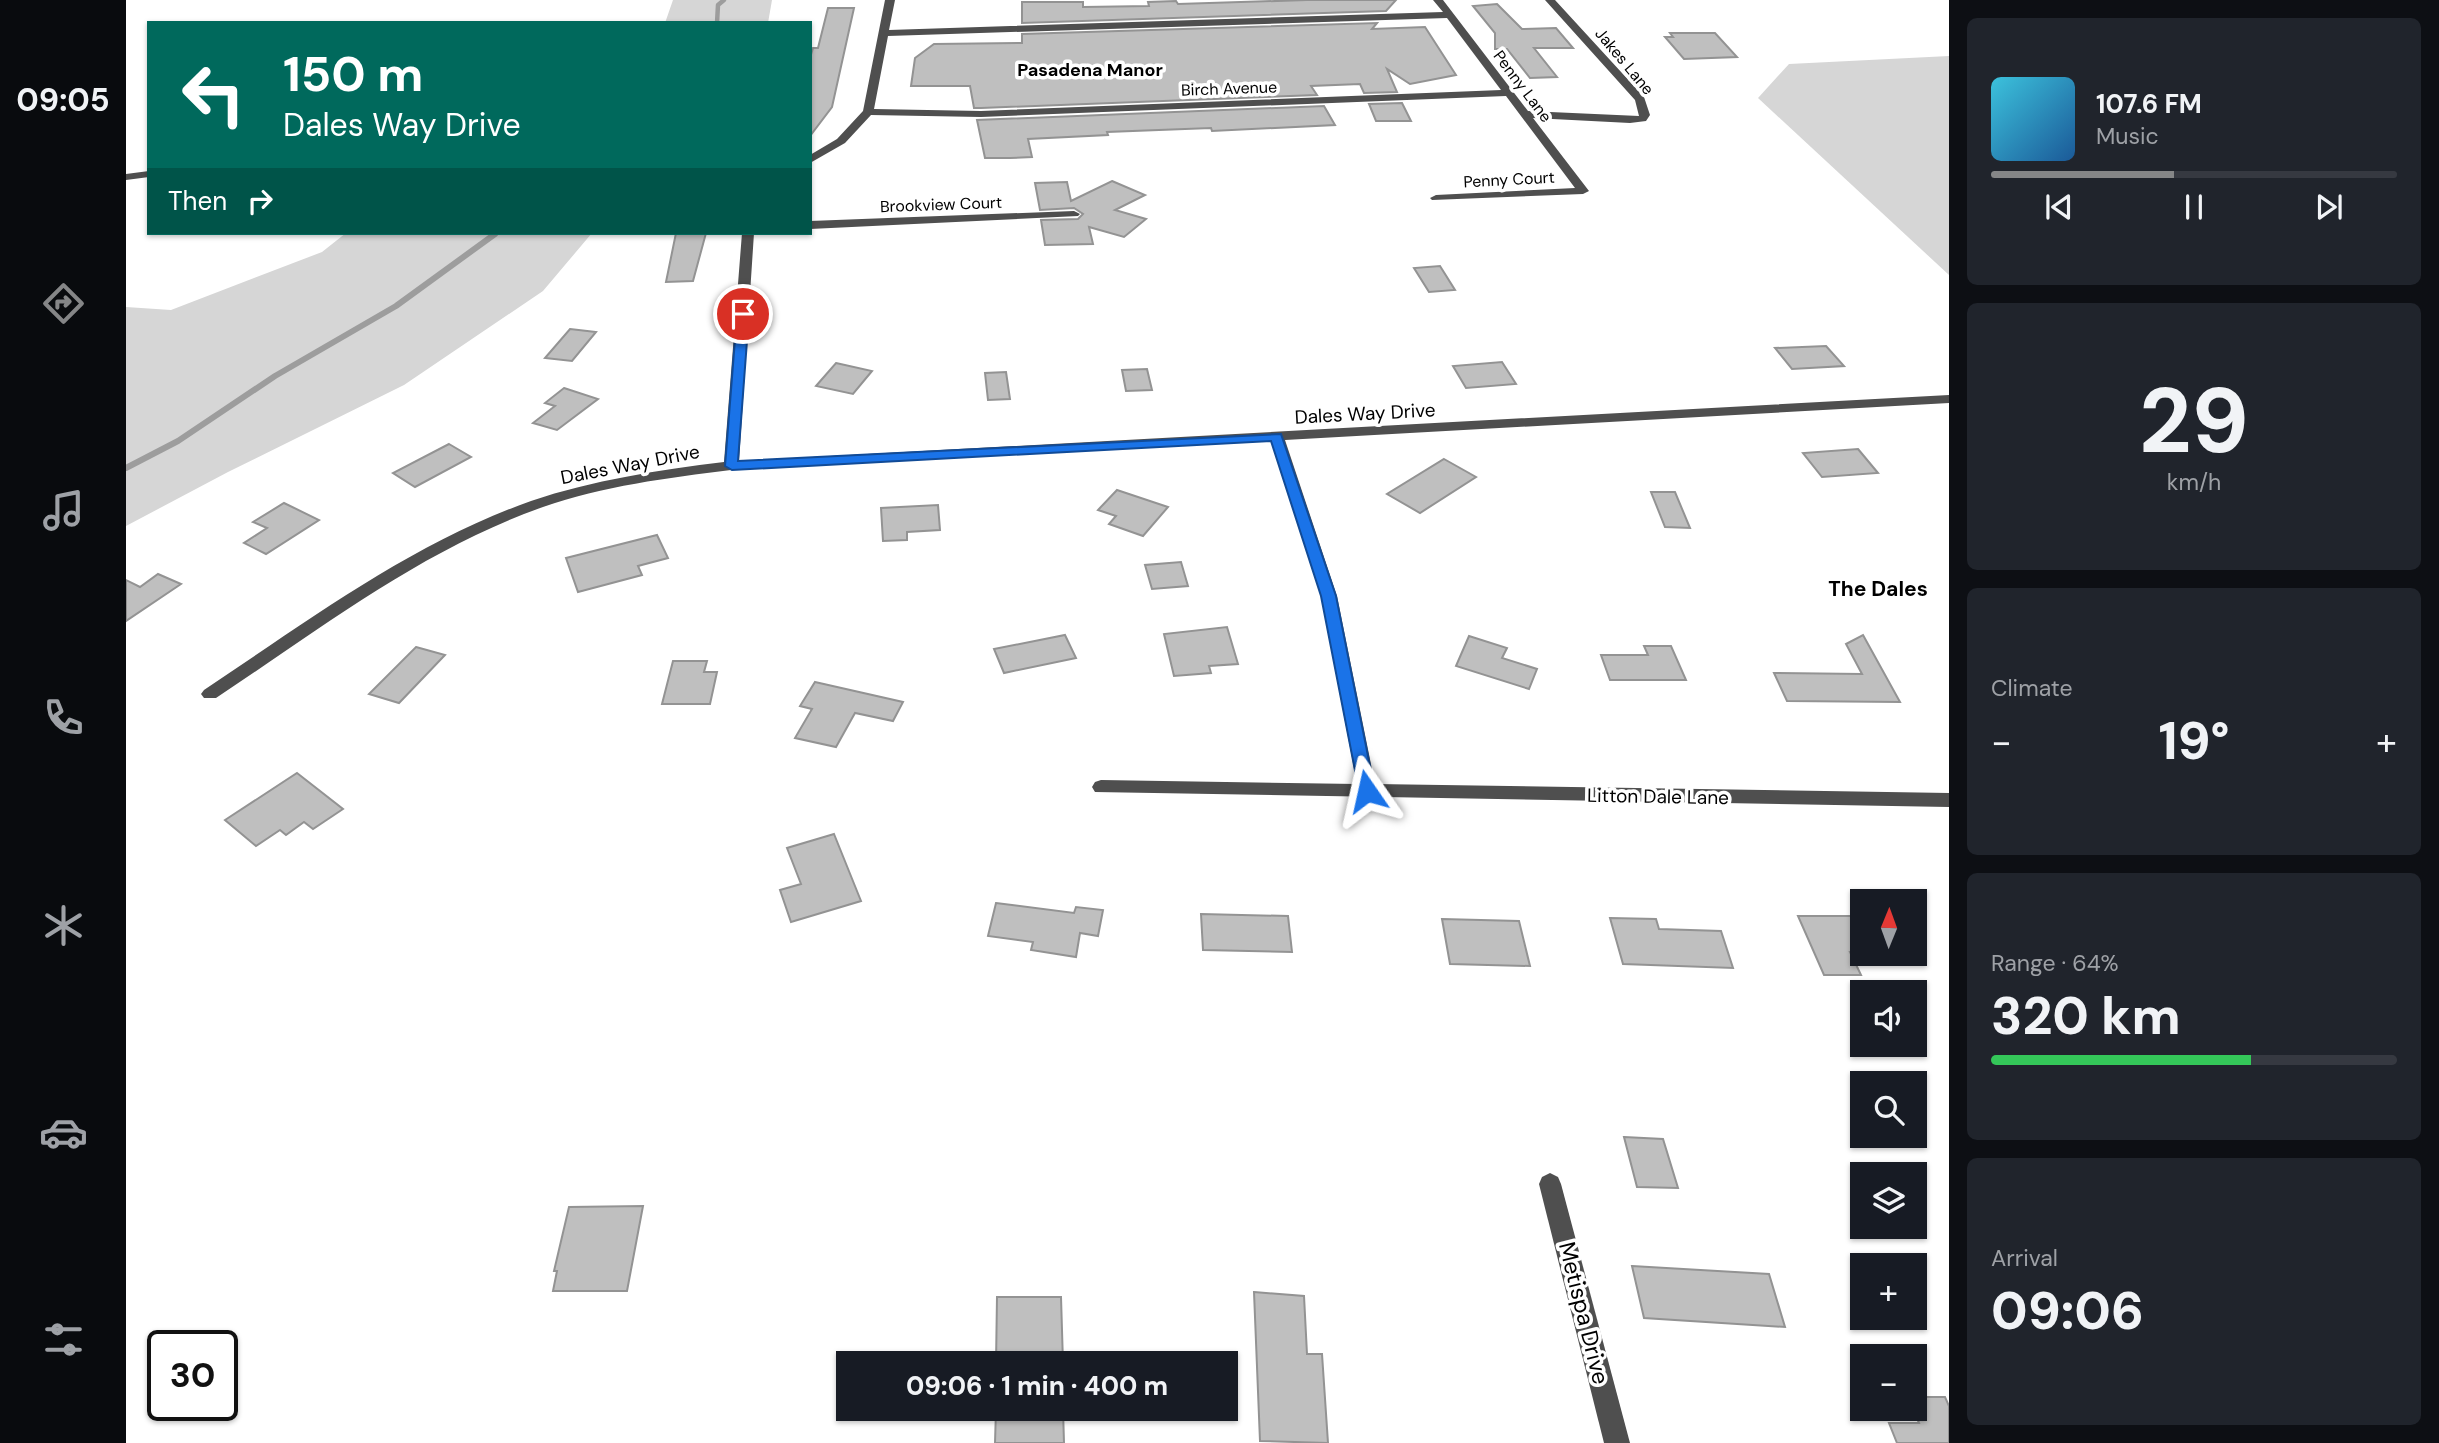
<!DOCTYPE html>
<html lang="en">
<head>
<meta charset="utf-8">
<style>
	body { margin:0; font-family:"DM Sans",sans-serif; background:#20242c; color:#f1f3f6; height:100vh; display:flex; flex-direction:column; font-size:26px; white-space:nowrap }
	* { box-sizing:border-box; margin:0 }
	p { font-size:23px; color:#9ea1a6 }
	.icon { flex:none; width:38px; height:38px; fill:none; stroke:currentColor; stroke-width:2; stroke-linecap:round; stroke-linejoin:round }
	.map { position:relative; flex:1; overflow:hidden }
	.side { display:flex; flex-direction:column; gap:18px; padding:18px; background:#0d0f14; width:490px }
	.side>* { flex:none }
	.banner { position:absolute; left:21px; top:21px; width:665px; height:214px; border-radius:0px; box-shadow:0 2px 5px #0004; background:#00695c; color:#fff; overflow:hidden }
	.needle { width:46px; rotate:1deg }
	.buttons { position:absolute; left:1724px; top:889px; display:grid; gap:14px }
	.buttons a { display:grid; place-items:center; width:77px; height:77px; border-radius:0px; background:#171b24; box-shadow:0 2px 5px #0004; font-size:35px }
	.speed { position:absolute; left:21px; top:1330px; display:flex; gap:14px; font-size:35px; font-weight:700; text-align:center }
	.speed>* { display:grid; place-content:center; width:91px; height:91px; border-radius:50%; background:#171b24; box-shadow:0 2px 5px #0004; line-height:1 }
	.speed .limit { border:4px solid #111; border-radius:10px; background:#fff; color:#111 }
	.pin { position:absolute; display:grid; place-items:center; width:60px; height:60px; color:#fff; margin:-30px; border:4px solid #fff; border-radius:50%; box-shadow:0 2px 7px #0007 }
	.me { position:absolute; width:77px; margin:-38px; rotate:349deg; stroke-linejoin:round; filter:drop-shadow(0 0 5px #0008) }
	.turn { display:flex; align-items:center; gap:24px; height:147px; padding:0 21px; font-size:32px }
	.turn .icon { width:91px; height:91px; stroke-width:2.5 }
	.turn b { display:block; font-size:49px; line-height:60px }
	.then { display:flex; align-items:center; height:66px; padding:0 21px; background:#0003; gap:14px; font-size:26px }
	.big { font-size:52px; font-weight:800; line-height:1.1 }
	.side .tile { flex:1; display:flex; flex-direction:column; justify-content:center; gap:10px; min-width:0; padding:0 24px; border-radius:10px; background:#20242c }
	.side .dial { align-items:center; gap:0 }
	.dial b { font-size:91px; line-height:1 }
	.song { display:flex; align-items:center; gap:21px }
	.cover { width:84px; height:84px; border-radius:10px; background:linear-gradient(135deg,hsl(190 70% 55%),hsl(210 70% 35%)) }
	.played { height:7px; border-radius:4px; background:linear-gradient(90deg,#858687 45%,#363941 45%) }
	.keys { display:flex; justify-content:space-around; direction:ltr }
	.heat { display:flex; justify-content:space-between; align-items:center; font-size:38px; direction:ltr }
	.charge { height:10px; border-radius:5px; background:linear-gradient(90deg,#34c759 64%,#363941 0) }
	.trip { position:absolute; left:710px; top:1351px; width:402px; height:70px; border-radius:0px; background:#171b24; box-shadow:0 2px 5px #0004; font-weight:800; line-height:70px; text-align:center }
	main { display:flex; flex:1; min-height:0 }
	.tabs { display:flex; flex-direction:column; width:126px; justify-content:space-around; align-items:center; background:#090b0e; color:#9ea1a6 }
	.tabs .icon { width:49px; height:49px }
	.tabs .active { color:#858687 }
	.tabs b { font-size:32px; color:#f1f3f6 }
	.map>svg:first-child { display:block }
	.green { fill:#d6d6d6 }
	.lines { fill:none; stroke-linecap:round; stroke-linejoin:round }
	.stream-far1 { stroke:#9d9d9d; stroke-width:4.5 }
	.stream { stroke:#9d9d9d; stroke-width:6 }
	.building { fill:#bfbfbf; stroke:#939393; stroke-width:2 }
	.minor { fill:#4f4f4f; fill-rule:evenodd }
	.route { fill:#1a73e8; stroke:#114b97; stroke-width:2 }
	.labels { text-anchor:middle; stroke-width:7; stroke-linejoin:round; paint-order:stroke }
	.far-street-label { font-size:16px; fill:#000; stroke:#fff }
	.far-neighbourhood-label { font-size:18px; font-weight:bold; fill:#000; stroke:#fff }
	.street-label { font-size:19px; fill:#000; stroke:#fff }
	.neighbourhood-label { font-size:21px; font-weight:bold; fill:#000; stroke:#fff }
	.near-street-label { font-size:23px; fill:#000; stroke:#fff }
</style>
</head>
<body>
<main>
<nav class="tabs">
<b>09:05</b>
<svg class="icon active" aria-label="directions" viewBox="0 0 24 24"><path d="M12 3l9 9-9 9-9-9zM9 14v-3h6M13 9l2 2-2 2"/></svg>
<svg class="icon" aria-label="music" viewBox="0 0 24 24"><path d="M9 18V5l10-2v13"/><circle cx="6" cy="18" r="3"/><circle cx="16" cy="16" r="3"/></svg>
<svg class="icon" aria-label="phone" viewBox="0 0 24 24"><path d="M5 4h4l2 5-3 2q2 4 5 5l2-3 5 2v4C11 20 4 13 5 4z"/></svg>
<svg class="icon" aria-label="climate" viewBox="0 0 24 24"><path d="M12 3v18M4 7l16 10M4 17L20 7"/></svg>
<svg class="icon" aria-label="car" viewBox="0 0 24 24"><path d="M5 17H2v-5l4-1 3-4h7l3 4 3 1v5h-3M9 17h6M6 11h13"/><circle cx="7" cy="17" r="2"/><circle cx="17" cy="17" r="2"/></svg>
<svg class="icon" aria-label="filters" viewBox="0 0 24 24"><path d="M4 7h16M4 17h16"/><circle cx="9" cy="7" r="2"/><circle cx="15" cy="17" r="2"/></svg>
</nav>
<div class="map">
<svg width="1823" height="1443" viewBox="0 0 1823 1443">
	<rect width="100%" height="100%" fill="#fff"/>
	<g class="green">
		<path d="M547 0H646L642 23H539Z"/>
		<path d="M1823 56V275L1632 98 1663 64Z"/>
		<path d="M220 233H466L417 291 278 385 102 472 0 526V307L45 310 196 252Z"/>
	</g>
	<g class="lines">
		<g class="stream-far1">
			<path d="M591 23 592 5 598 0"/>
			<path d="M366 236 370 233"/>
		</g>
		<path class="stream" d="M0 468 52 441 149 376 270 306 369 234"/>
	</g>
	<g class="building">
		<path d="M1181 0H1270L1260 11 896 23V2H957V7L1023 6 1022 2 1050 1 1052 4Z"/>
		<path d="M1371 4 1396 29 1430 28 1447 48H1408L1431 77 1404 78 1381 49H1369V33L1347 6Z"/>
		<path d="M702 8H728L706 107 684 136V58L687 48H692Z"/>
		<path d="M1251 23 1246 29 1299 27 1330 75 1284 84 1261 69 1271 92 1238 93 1234 84 1185 86 1191 95 855 108H848L844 86H785L789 58 808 44 896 43V34Z"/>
		<path d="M1544 33H1589L1611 57 1558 59 1539 37H1547Z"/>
		<path d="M1276 103 1285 121H1250L1243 104Z"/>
		<path d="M1198 106 1209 125 1086 131 1085 128 981 132 982 135 902 139 906 157 884 158H859L851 120Z"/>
		<path d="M986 181 1019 195 989 210 1020 219 998 237 963 227 967 244 919 245 915 220 952 219 957 214 948 208 914 210 909 183 941 182 945 201Z"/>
		<path d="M550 233H580L567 281 540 282Z"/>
		<path d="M1314 266 1329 290 1303 292 1288 268Z"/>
		<path d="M444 329 470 332 446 361 419 358Z"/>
		<path d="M1700 346 1718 366 1666 369 1649 348Z"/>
		<path d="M1376 362 1390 384 1340 388 1327 366Z"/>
		<path d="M710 363 746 371 727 394 690 386Z"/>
		<path d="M1021 369 1026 390 1000 391 996 370Z"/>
		<path d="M880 372 884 399 862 400 859 373Z"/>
		<path d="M438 388 472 399 431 430 407 423 429 406 419 403Z"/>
		<path d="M323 444 345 457 289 487 267 473Z"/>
		<path d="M1732 449 1752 473 1696 477 1677 453Z"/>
		<path d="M1318 459 1350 477 1294 513 1261 494Z"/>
		<path d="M991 490 1042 507 1017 536 983 524 990 516 972 510Z"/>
		<path d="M1525 492H1549L1564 528 1539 527Z"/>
		<path d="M158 503 193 520 140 554 118 543 141 528 127 522Z"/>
		<path d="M812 505 814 530 781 532V540L757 541 755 508Z"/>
		<path d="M531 535 542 558 512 566 516 575 452 592 440 558Z"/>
		<path d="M1055 562 1062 586 1026 589 1019 565Z"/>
		<path d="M32 574 55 584 0 621V580L14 587Z"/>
		<path d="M1101 627 1112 664 1083 666 1085 673 1048 676 1038 634Z"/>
		<path d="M939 635 950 658 878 673 868 649Z"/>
		<path d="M1737 635 1774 702 1661 701 1648 673 1736 674 1720 644Z"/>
		<path d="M1343 636 1381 648 1376 658 1411 669 1403 689 1330 666Z"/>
		<path d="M1518 646H1545L1560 680H1484L1475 655H1522Z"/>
		<path d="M290 647 319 655 273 703 243 694Z"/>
		<path d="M547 661H581L578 672H591L584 704H536Z"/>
		<path d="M689 682 777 702 767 721 729 713 710 747 669 738 686 709 674 706Z"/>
		<path d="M171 773 217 809 187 829 178 822 160 835 154 830 130 846 99 820Z"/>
		<path d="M708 834 735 901 665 922 654 890 675 884 661 848Z"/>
		<path d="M870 903 948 913 950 907 977 910 972 936 954 933 950 957 905 950 907 942 862 936Z"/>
		<path d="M1075 914 1162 916 1166 952 1077 950Z"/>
		<path d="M1672 916H1736V952H1724L1735 975H1698Z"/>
		<path d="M1484 918 1530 919 1533 929 1595 931 1607 968 1497 964Z"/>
		<path d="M1316 919 1393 921 1404 966 1324 964Z"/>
		<path d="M1498 1137 1537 1139 1552 1188 1511 1187Z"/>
		<path d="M517 1206 501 1291H427L431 1271H428L443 1207Z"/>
		<path d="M1506 1266 1643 1274 1659 1327 1518 1318Z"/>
		<path d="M1128 1292 1178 1296 1181 1354H1196L1202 1443 1134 1441Z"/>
		<path d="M871 1297H935L937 1363H870Z"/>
		<path d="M1788 1397H1819L1823 1406V1443H1771L1763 1423H1793L1788 1411Z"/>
		<path d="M870 1409H937L938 1443H869Z"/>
	</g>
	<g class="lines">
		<g class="minor">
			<path d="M759 0H769L763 30 1317 12 1307 0H1317L1402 111 1513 116 1509 100 1419 0H1429L1518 97 1524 115 1520 121 1504 123 1407 118 1463 191 1457 194 1306 200 1304 198 1310 195 1449 188 1380 96 855 117 745 115 719 143 684 163V155L711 139 737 111ZM1321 18 1375 90 855 111 748 109 762 36Z"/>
			<path d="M23 171V177L0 180V174Z"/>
			<path d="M948 211 954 214 952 216 684 229V221Z"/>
			<path d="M616 233H628L613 461 1823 395V403L1159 440 1211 596 1249 784 1823 793V807L969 792 966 787 969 782 975 780 1231 784 1195 596 1145 441 605 470C541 478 477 486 417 507 297 549 194 629 90 698H78L75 694 78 690C182 621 286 543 405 501 467 480 533 470 598 462Z"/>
			<path d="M1424 1173 1432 1177 1435 1184 1504 1443H1478L1413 1184 1416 1177Z"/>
		</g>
	</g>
	<path class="route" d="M617 311 623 314 612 461 1155 434 1210 596 1249 791 1247 795H1235L1233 791 1195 596 1145 441 606 470 599 466 611 314Z"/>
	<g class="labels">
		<g class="far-street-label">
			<text transform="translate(1499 61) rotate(50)" y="6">Jakes Lane</text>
			<text transform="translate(1397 86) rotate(53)" y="6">Penny Lane</text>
			<text transform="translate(1103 88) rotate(-2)" y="6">Birch Avenue</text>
			<text transform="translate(1383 179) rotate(-3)" y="6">Penny Court</text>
			<text transform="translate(815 204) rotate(-2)" y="6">Brookview Court</text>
		</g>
		<g class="far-neighbourhood-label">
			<text x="964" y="76">Pasadena Manor</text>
		</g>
		<g class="street-label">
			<text transform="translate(1239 413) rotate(-3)" y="7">Dales Way Drive</text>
			<text transform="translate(504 464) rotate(-11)" y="7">Dales Way Drive</text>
			<text transform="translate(1532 796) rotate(1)" y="7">Litton Dale Lane</text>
		</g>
		<g class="neighbourhood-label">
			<text x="1752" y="596">The Dales</text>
		</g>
		<g class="near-street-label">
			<text transform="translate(1458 1313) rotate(76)" y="8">Metispa Drive</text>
		</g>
	</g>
</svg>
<div class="buttons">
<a><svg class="needle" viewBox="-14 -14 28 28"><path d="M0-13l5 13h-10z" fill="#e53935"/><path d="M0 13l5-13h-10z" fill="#9ea1a6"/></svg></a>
<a><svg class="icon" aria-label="sound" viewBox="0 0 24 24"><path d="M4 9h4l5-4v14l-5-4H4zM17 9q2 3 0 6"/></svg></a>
<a><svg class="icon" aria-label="search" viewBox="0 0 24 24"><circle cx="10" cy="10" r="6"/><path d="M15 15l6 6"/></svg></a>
<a><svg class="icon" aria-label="layers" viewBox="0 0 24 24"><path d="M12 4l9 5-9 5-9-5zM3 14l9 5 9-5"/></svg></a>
<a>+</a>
<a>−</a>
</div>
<div class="speed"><div class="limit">30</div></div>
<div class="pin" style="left:617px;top:314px;background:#d93025"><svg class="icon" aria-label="arrive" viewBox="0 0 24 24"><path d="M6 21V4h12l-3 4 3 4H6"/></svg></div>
<svg class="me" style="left:1241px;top:791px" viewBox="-20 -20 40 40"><path d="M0-17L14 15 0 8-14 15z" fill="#1a73e8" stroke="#fff" stroke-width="4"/></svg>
<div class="trip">09:06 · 1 min · 400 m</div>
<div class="banner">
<div class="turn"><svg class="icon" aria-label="left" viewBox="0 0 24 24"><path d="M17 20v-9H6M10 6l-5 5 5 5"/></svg><div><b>150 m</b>Dales Way Drive</div></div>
<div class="then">Then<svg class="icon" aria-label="right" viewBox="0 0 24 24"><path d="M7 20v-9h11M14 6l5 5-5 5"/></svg></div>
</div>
</div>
<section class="side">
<div class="tile">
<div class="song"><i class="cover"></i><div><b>107.6 FM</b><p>Music</p></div></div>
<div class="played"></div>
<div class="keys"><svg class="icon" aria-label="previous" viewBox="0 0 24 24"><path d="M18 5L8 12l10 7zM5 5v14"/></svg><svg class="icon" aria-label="pause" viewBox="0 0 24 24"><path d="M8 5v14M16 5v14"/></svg><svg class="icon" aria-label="next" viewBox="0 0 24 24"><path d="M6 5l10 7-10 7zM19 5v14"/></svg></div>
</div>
<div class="tile dial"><b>29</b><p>km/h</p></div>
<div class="tile"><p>Climate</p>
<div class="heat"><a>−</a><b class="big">19°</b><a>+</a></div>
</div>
<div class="tile"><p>Range · 64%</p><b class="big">320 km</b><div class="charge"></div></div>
<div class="tile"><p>Arrival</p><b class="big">09:06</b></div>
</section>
</main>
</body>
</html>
